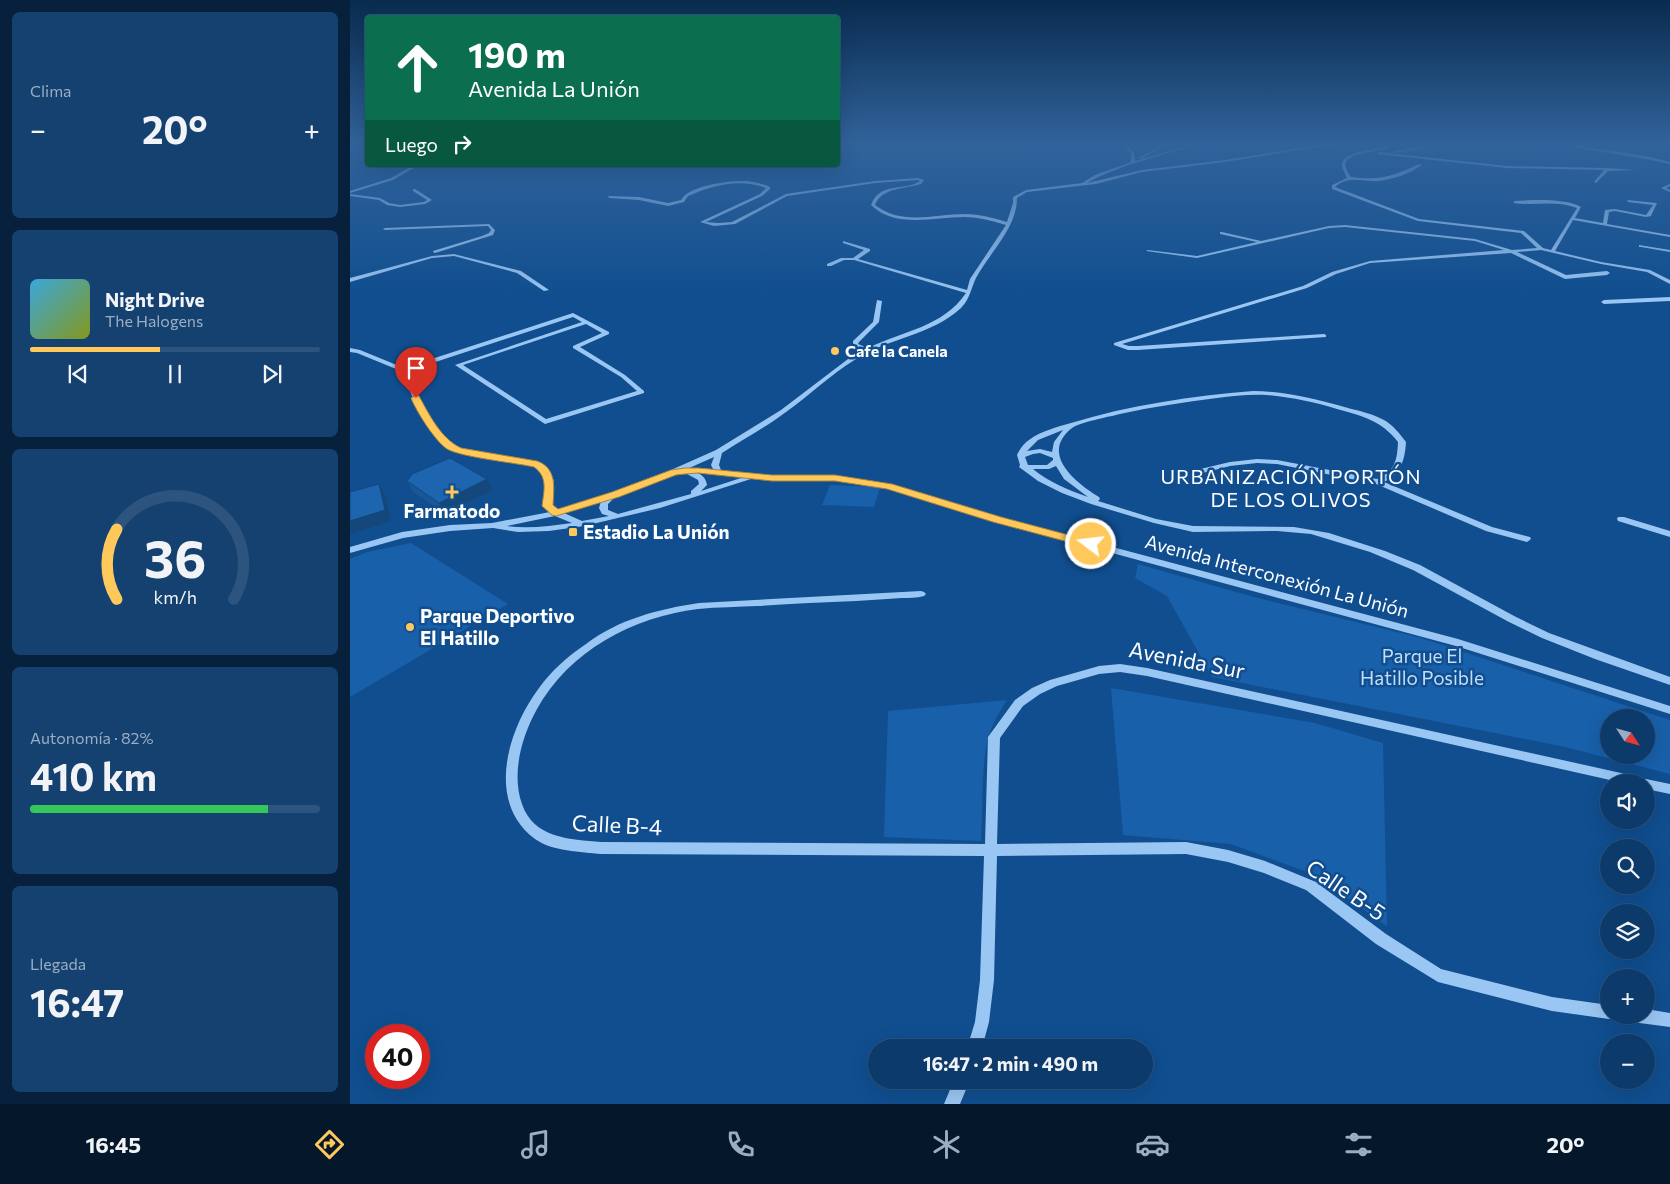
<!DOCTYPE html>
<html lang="es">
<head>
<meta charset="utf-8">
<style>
	body { margin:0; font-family:Commissioner,sans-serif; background:#154171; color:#f1f3f6; height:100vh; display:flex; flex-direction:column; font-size:19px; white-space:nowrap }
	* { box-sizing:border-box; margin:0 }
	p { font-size:16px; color:#9aadc1 }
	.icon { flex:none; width:28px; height:28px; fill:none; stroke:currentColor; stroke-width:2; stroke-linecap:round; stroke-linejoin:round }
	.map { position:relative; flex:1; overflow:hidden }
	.side { display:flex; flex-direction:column; gap:12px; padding:12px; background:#07203b; width:350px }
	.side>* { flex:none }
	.guide { position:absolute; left:15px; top:15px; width:475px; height:152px; border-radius:5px; box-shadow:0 5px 20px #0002,0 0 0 1px #2c547e; background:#0b6e4f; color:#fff; overflow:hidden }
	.needle { width:32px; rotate:126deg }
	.tools { position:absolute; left:1250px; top:709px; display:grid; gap:10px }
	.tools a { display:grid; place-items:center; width:55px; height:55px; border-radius:50%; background:#0c3a6b; box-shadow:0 5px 20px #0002,0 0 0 1px #2c547e; font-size:25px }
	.speed { position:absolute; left:15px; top:1024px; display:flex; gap:10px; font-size:25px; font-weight:700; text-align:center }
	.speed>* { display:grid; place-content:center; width:65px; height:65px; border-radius:50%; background:#0c3a6b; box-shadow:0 5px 20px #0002,0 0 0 1px #2c547e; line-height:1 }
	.speed .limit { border:8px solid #d22; background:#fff; color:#111 }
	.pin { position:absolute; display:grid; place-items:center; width:42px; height:42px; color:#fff; margin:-51px -21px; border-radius:50% 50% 50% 0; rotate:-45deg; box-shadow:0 0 5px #0007 }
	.pin .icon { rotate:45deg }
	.me { position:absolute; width:55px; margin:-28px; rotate:285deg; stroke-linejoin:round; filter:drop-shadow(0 0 4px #0008) }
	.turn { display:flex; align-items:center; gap:18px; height:105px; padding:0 20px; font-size:22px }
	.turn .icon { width:65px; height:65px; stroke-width:2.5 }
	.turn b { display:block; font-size:35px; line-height:42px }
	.then { display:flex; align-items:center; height:48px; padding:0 20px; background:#0003; gap:10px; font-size:19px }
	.big { font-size:38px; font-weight:700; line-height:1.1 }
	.side .card { flex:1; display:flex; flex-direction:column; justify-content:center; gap:8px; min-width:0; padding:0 18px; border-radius:8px; background:#154171 }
	.side .dial { align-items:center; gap:0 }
	.dial svg { height:130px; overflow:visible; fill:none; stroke:#2c547e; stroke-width:7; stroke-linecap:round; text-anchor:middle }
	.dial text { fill:#f1f3f6; stroke:none }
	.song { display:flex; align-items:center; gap:15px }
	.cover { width:60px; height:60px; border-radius:8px; background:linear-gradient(135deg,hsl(200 70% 55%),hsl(70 70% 35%)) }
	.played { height:5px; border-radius:2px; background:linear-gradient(90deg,#ffc85b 45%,#2c547e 45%) }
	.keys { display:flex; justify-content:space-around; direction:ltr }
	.heat { display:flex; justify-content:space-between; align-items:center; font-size:28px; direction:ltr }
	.charge { height:8px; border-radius:4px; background:linear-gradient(90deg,#34c759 82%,#2c547e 0) }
	.trip { position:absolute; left:518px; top:1039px; width:285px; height:50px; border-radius:25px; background:#0c3a6b; box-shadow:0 5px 20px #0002,0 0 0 1px #2c547e; font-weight:700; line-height:50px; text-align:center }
	.tabs { display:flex; height:80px; justify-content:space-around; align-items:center; background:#05172b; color:#9aadc1 }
	.tabs .icon { width:35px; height:35px }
	.tabs .current { color:#ffc85b }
	.tabs b { font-size:22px; color:#f1f3f6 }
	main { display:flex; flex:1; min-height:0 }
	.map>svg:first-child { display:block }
	.green { fill:#1860aa; fill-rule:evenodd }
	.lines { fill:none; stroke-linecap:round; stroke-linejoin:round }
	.minor { fill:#9ac6f3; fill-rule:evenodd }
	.wall { fill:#195796 }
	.shaded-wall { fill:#14477a }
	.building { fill:#1d65af; stroke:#14477a }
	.route { fill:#ffc85b; stroke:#a6823b }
	.poi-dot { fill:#ffc85b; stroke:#104e8f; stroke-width:2 }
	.labels { text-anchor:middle; stroke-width:5; stroke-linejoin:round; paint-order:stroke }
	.far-poi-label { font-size:16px; font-weight:bold; fill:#fff; stroke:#104e8f; text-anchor:start }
	.poi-label { font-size:19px; font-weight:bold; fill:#fff; stroke:#104e8f; text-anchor:start }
	.street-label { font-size:19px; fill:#fff; stroke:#104e8f }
	.park-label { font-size:19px; fill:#c1dffd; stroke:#104e8f }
	.neighbourhood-label { font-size:20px; letter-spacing:1px; fill:#fff; stroke:#104e8f }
	.near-street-label { font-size:22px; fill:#fff; stroke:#104e8f }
</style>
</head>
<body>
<main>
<section class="side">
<div class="card"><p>Clima</p>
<div class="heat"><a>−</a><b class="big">20°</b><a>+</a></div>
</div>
<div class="card">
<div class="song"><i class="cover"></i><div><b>Night Drive</b><p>The Halogens</p></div></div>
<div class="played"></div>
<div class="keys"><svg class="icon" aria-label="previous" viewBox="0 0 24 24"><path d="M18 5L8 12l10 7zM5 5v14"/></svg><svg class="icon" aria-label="pause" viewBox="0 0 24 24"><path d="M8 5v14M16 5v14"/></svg><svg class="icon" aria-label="next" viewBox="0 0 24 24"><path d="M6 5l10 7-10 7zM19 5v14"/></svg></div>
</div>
<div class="card dial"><svg viewBox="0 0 100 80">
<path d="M14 69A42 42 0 1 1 86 69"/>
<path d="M14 69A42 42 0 0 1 14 26" stroke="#ffc85b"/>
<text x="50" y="56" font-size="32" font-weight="700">36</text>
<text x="50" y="72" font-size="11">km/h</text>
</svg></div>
<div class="card"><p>Autonomía · 82%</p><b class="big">410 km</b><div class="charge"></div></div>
<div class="card"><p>Llegada</p><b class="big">16:47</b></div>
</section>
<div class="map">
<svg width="1320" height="1104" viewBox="0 0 1320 1104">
	<rect width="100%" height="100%" fill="#104e8f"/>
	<g class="green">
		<path d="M480 485 530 487 524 507 472 505Z"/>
		<path d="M61 543 158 604 0 697V559L17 552Z"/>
		<path d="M788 564 900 596 1071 638 1320 720V774L1215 747 862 677 817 596 785 578ZM1259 718H1296V755H1259Z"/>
		<path d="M761 688 965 723 1033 743 1037 926 965 875 881 844 773 835Z"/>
		<path d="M657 700C650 711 643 723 639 735 631 761 633 812 631 841L534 837 538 711Z"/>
	</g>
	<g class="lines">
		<g class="minor">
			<path d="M772 144H774L784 152 785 161 844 144H848L775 166 748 177 737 183 792 170 875 160 969 145 1003 144 969 147 875 162 792 172 746 184 677 192 667 198C667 228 640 252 626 278 621 288 620 299 611 308 582 335 539 338 506 359 481 374 460 395 436 412 416 427 394 439 372 453L369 465 371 470 422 476H485L538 484 650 517 1108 639 1320 706V714L1106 646 644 521 537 488 485 480H422L404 478 310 508 234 526 199 531 168 532 143 528 100 531 53 538 0 553V547L52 532 100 525 142 523 200 512 193 505 196 481 194 476 185 466 106 452 96 446 86 438 71 416 51 371 7 353 0 352V348L10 350 54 368 223 313 259 332V334L230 347 275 375 294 391V393L195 424 105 365 232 322 223 317 58 371C70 402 80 431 111 448L190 462 201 473 204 481 201 504 207 510 262 492 321 470 366 450 431 410 502 356 513 350 503 346V341L523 322 527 300 532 301 529 322 509 342 508 344 518 348C553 331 593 327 616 293L504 260H494L481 266H477V264L491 258H503L514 250 493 243V241L520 249V251L508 259 617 290 620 279 656 225C642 221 629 217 614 217 583 217 546 229 521 205 530 181 554 192 570 181L568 180 525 183 437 196 385 224 364 226 350 222 410 194 416 188C390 178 363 185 338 196L334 202 318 206 289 200 259 198 258 196 289 197 318 203 331 200C339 185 381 180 397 181 405 182 413 184 420 187V189L412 196 356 222 368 223 382 222 436 194 525 181 568 178 574 180 571 184C556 189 532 187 525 205 552 226 584 214 615 214 630 214 643 218 657 222L663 203V197L676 190 732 183 745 175 781 162V153ZM236 324 252 333 223 346V348L271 377 287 391 196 419 113 365ZM364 457 361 465 363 469 348 468 337 469ZM346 472H348L394 477 351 491 357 485C356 478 352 475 346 472ZM328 473 337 474 348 480 349 484 341 491V494L268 514 258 510V504L265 497ZM251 501 249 508 252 514 259 516 232 521 214 513ZM205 516 222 523C200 526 178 529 157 526Z"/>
			<path d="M814 144H818L791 159 788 158Z"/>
			<path d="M1026 144 1037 145 1038 148C1029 152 1001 152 996 162 994 167 998 173 1001 177 1028 181 1044 176 1069 164L1072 165C1059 174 1042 180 1027 181 1009 182 1000 175 985 187L1069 219 1174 231 1193 248 1201 250 1227 208C1206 200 1185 206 1164 203V201C1182 200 1215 198 1231 207L1225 218 1253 223 1255 210 1265 209 1296 215 1303 205 1278 202 1277 200 1307 203 1301 216 1296 217 1265 211 1259 212 1257 224 1320 235V237L1223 220 1205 251 1251 262 1300 270 1320 280V284L1297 272 1251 264 1191 250 1167 252 1216 275 1257 271 1260 273 1257 275 1215 279 1161 253 1020 263 986 274 957 288 772 344 779 346H788L974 334 976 335V337L788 350H778L764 345V343L953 286 982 272 1020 261 1154 250 1125 241 995 227 979 228 847 258 796 251 798 250 847 256 907 242 870 234V232H872L911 241 979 226 995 225 1125 239 1162 250 1187 248 1171 233 1068 221 982 189V185L997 178C995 174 993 170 992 166 991 151 1024 150 1034 147Z"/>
			<path d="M1075 144H1079L1070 149 1044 153 1042 152 1068 147Z"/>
			<path d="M1224 145 1296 156 1320 162V164L1296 159 1223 147Z"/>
			<path d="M1028 152 1157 166 1257 168 1286 170 1258 171 1246 183 1244 182 1254 170 1157 168 1027 154Z"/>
			<path d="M64 165H69L43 180 0 193V191L41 178Z"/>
			<path d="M1320 184V186L1316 188 1320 190V192L1311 188Z"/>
			<path d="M63 189H65L82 200 75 204 50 207 37 205 29 200 0 196V194L30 198 39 203 50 205 74 202 77 200 63 191Z"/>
			<path d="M139 224 145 230 143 235 85 253 83 252V251L132 236 139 233 141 230 138 226 35 230 33 229 35 228Z"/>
			<path d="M1289 245 1320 250V252L1291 247H1289Z"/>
			<path d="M104 254 171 271 199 290 194 291 167 273 104 256 82 258 0 282V278L82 256Z"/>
			<path d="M1320 297V301L1254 304 1251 302 1254 300Z"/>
			<path d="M903 391C935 391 967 399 998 408 1010 411 1023 414 1034 420 1043 425 1050 434 1056 442 1055 460 1051 473 1034 482L1142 527 1180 537 1181 539 1177 542 1136 531 1026 484 927 464 907 463 880 466 849 474H846L845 472 846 470 880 462 907 459 927 460 1027 479C1045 471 1047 461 1048 442 1031 420 1012 416 987 409 964 402 940 397 916 395 900 394 883 396 867 398 834 402 802 407 770 414 759 417 730 422 722 428 689 454 726 483 749 497L750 499 748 501 806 519 843 526 944 527 979 533 1035 551 1070 565 1166 617 1199 633 1320 677V685L1245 659 1192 638 1159 622 1063 570 1020 552 961 534 927 531 843 532 804 523 741 504 712 493 688 481 669 467 670 465 667 455C670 449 673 444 679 440 691 431 707 427 721 423 780 405 842 396 903 391ZM713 430 704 442 702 452 690 449 677 451 688 440ZM690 453 703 458V460L697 465H678L675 457 683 454ZM706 466 714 479 738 497C718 490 699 482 683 469H699Z"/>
			<path d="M1268 517H1274L1320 531V537L1268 521 1267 519Z"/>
			<path d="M571 591 574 592 576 594 574 596C567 598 559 598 552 598 537 599 522 600 506 601 474 602 441 604 408 606 388 607 368 607 348 609 283 617 219 651 187 709 172 736 161 773 172 804 184 839 220 839 251 842L635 844 638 737 665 700 682 688 700 680 749 666 770 664 797 668 1289 777 1294 780 1296 779 1320 784V794L1296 789V782H1269L797 676 770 672 749 674 707 686 690 694 673 706 650 738 647 844 836 842 878 850 915 861 966 882 1036 934 1091 969 1202 997 1259 1005V1015H1265L1264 1017 1259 1019 1202 1011 1088 982 1026 944 956 890 914 873 878 862 836 854 647 856 644 980 639 1022 632 1048H617L625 1022 630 980 634 856 251 854C232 852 201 851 185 839 135 802 158 729 189 688 201 671 218 656 236 644 269 619 309 609 349 603Z"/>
			<path d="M1296 1009 1320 1013V1027L1282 1022 1277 1020 1275 1015H1296Z"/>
			<path d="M604 1080H620L610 1104H594Z"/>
		</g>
	</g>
	<path class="wall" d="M137 479 143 490 95 513 63 492 57 481Z"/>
	<g class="shaded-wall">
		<path d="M137 479 143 490 95 513 89 503Z"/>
		<path d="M29 484 35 495 41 521 0 534V521Z"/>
	</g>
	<g class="building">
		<path d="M100 458 137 479 89 503 57 481 62 474Z"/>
		<path d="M29 484 35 510 0 521V492Z"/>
	</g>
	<linearGradient id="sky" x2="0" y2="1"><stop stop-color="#092b4f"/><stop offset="0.48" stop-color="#31639b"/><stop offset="1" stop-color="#31639b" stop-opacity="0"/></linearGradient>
	<rect width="1320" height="298" fill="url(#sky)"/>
	<path class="route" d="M66 395 69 396C79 414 91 439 111 448L187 461C207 468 204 488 203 505L208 509 262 492 321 470 335 468H348L422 475H485L542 484 651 517 745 542 747 544 741 548 737 547 643 522 537 489 485 481H422L348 473 335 474 326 475 269 497 206 516 202 515 192 506C194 490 198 477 184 467 166 463 110 457 97 449 85 441 66 411 61 398Z"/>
	<g class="poi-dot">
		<circle cx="485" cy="351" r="5"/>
		<path d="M99.5 484.5h5v5h5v5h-5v5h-5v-5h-5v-5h5z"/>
		<rect x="218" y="527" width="10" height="10" rx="2.5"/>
		<circle cx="60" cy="627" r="5"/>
	</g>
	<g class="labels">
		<g class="far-poi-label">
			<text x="495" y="357">Cafe la Canela</text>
		</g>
		<g class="poi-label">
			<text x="102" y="518" text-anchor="middle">Farmatodo</text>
			<text x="233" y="539">Estadio La Unión</text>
			<text x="70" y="623">Parque Deportivo<tspan x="70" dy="22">El Hatillo</tspan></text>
		</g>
		<g class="street-label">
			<text transform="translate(927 576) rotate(15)" y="7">Avenida Interconexión La Unión</text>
		</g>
		<g class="park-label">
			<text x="1072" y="663">Parque El<tspan x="1072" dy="22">Hatillo Posible</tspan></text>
		</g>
		<g class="neighbourhood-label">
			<text x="941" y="484">URBANIZACIÓN PORTÓN<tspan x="941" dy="23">DE LOS OLIVOS</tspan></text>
		</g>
		<g class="near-street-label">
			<text transform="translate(837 660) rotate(11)" y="8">Avenida Sur</text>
			<text transform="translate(267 825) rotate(3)" y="8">Calle B-4</text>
			<text transform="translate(996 890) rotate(34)" y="8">Calle B-5</text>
		</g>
	</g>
</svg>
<div class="tools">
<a><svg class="needle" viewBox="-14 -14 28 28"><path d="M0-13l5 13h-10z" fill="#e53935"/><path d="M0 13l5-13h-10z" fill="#9aadc1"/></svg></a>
<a><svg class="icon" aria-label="sound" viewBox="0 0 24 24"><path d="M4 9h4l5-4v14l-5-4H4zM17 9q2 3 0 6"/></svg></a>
<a><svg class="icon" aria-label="search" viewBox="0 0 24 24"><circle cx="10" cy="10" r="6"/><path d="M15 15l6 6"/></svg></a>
<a><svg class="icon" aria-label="layers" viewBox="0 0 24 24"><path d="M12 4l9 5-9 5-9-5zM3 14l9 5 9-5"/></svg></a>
<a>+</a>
<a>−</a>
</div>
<div class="speed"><div class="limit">40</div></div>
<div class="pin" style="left:66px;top:398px;background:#d93025"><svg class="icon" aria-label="arrive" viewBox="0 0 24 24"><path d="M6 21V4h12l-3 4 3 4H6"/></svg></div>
<svg class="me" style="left:741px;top:544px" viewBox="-20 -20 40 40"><circle r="17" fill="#ffc85b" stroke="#fff" stroke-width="3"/><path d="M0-11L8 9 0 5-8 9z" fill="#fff"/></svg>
<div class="trip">16:47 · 2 min · 490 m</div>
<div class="guide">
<div class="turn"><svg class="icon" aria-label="ahead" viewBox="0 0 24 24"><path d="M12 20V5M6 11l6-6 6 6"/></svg><div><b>190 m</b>Avenida La Unión</div></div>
<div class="then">Luego<svg class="icon" aria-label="right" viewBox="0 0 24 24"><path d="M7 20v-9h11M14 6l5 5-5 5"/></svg></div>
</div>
</div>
</main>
<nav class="tabs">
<b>16:45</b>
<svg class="icon current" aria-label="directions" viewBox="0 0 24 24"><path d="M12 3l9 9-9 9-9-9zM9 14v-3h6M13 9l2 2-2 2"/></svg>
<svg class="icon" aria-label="music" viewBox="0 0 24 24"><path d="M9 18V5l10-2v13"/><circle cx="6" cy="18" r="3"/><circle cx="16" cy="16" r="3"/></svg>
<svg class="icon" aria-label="phone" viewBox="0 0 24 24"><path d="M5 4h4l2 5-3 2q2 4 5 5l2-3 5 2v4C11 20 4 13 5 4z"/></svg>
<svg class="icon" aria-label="climate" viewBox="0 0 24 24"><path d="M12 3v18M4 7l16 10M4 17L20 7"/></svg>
<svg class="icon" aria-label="car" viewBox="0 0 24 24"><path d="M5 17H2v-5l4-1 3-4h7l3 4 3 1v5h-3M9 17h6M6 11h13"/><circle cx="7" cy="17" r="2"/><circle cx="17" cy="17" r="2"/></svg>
<svg class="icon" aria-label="filters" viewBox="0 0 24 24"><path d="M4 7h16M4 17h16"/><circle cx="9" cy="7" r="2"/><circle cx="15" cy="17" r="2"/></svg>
<b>20°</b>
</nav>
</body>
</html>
